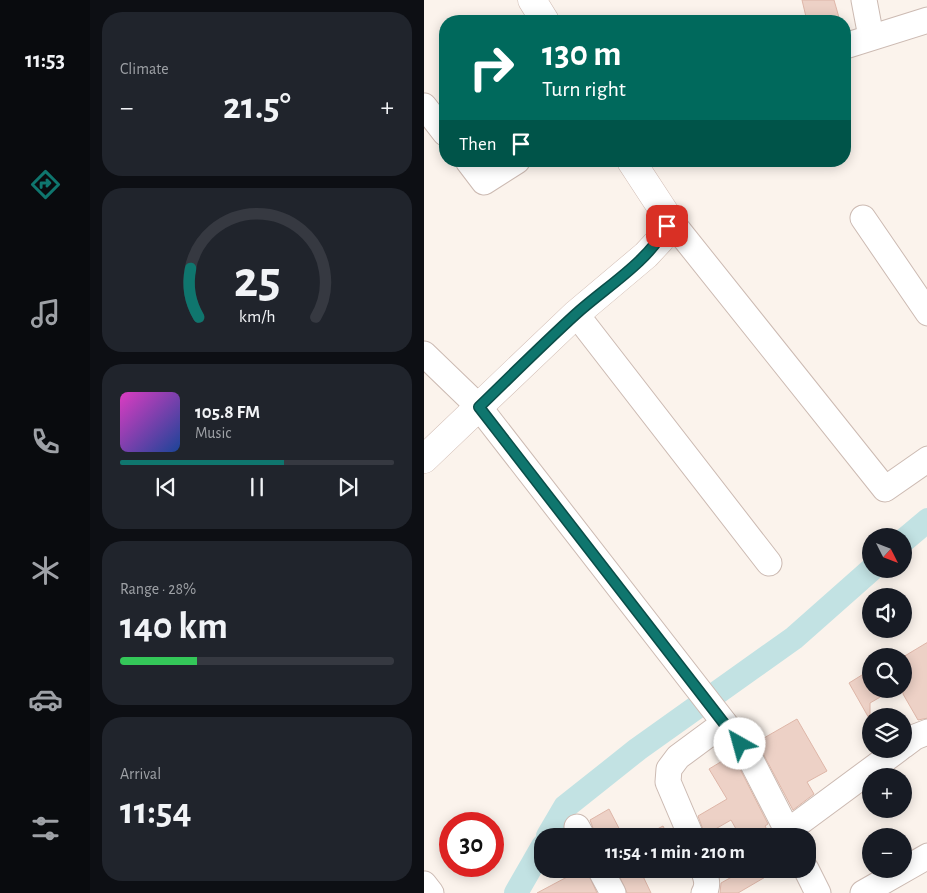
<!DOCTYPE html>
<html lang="en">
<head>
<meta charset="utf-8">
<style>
	body { margin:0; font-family:"Alegreya Sans",sans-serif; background:#20242c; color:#f1f3f6; height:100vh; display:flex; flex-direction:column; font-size:19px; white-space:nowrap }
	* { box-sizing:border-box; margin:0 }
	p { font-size:16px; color:#9ea1a6 }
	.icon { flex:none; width:28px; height:28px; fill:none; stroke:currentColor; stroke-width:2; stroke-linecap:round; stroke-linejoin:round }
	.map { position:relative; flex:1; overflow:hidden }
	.panel { display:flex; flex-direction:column; gap:12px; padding:12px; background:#0d0f14; width:334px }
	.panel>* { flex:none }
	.guide { position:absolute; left:15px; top:15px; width:412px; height:152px; border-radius:20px; box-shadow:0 2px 12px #0003; background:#00695c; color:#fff; overflow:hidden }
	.needle { width:32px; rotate:132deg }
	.controls { position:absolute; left:438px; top:528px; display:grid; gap:10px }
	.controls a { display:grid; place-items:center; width:50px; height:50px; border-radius:50%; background:#171b24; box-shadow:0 2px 12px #0003; font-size:25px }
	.speed { position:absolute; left:15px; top:812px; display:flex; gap:10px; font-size:25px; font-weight:700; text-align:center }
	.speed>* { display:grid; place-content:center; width:65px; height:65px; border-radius:50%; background:#171b24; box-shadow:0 2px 12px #0003; line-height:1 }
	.speed .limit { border:8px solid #d22; background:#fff; color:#111 }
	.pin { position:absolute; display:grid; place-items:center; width:42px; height:42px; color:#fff; margin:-21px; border-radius:10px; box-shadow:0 2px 8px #0006 }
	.me { position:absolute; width:55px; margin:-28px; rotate:322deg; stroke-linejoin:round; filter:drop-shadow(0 0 4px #0008) }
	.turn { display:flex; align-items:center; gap:18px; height:105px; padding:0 20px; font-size:22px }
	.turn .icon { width:65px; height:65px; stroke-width:2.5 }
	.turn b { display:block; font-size:35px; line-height:42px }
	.then { display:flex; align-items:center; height:48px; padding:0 20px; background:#0003; gap:10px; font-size:19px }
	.big { font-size:38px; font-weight:600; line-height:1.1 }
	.panel .card { flex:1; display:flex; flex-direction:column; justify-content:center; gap:8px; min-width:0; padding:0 18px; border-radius:20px; background:#20242c }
	.panel .dial { align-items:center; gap:0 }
	.dial svg { height:130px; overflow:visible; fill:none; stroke:#363941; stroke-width:7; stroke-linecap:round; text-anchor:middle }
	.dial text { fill:#f1f3f6; stroke:none }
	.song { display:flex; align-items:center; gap:15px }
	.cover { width:60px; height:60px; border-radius:8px; background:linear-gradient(135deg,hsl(310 70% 55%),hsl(220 70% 35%)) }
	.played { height:5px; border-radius:2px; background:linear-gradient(90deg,#0f766e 60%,#363941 60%) }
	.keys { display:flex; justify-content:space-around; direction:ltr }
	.heat { display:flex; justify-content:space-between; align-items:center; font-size:28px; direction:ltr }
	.charge { height:8px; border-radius:4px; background:linear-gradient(90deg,#34c759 28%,#363941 0) }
	.trip { position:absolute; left:110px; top:828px; width:282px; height:50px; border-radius:20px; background:#171b24; box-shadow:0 2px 12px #0003; font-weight:600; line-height:50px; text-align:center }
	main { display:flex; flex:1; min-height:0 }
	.menu { display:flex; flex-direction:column; width:90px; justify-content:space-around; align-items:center; background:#090b0e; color:#9ea1a6 }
	.menu .icon { width:35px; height:35px }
	.menu .active { color:#0f766e }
	.menu b { font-size:22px; color:#f1f3f6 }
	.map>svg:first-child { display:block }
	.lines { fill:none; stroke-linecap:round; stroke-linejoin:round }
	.canal { stroke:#c2e2e3; stroke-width:24 }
	.building { fill:#edd1c6; stroke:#deb6a8 }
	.street-casing { stroke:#ccbab2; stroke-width:27 }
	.secondary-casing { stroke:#d1bcb3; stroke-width:29 }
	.street { stroke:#fff; stroke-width:25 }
	.secondary { stroke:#fff; stroke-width:28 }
	.route-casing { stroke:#0a4d48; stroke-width:12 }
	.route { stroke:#0f766e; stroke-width:9 }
</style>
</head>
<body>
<main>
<nav class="menu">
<b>11:53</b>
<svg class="icon active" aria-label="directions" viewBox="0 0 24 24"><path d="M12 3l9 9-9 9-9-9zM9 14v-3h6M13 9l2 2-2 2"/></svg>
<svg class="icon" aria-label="music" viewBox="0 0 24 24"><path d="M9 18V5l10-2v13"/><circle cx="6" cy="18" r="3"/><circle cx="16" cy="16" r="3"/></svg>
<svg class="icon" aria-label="phone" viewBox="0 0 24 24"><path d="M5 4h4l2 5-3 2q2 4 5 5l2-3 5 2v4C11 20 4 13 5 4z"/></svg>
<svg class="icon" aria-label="climate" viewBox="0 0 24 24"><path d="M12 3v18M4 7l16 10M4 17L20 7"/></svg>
<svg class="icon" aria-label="car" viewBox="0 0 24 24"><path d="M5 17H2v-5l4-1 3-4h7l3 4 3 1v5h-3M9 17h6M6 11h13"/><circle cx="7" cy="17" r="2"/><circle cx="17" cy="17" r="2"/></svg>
<svg class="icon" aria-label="filters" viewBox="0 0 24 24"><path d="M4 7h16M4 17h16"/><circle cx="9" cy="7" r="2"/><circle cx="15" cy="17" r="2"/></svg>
</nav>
<section class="panel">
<div class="card"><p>Climate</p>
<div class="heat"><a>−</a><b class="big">21.5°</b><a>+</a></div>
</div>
<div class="card dial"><svg viewBox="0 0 100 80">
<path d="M14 69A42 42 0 1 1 86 69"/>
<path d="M14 69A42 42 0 0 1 9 39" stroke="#0f766e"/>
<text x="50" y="56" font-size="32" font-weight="700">25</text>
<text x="50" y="72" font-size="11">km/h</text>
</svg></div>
<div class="card">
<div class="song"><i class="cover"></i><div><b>105.8 FM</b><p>Music</p></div></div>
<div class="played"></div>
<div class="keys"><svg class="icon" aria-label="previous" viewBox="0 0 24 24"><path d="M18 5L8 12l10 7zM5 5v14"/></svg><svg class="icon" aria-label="pause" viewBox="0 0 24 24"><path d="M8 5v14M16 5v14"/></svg><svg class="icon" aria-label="next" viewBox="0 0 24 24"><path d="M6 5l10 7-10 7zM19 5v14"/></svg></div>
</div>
<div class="card"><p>Range · 28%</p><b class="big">140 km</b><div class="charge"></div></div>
<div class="card"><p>Arrival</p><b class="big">11:54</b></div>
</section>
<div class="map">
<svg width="504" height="893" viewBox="0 0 504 893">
	<rect width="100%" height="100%" fill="#fbf3ec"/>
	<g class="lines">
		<g class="canal">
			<path d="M479 541 504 520"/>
			<path d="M124 836 141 807 214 749 370 638 448 569"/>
			<path d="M92 893 119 846"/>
		</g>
	</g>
	<g class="building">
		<path d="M378 0H410L416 21H383Z"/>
		<path d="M504 642V718L494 720 479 694V657Z"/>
		<path d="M446 670V689H470L446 703V720L425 683Z"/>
		<path d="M373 719 403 771 383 782 390 794 369 810 333 742Z"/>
		<path d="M305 757H308L315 767 344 824 341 826 347 836H316L307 820 281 835 274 816 303 799 285 769Z"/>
		<path d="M185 809 199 836H172L166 820Z"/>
		<path d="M239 826 243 834 249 830 251 836H220Z"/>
		<path d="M158 869H162L173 893H113Z"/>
		<path d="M192 869H223L217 872 227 893H203Z"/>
		<path d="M322 869H355L314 893H296L297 883Z"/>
	</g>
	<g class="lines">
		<defs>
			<g id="street">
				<path d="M440 0 447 37"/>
				<path d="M421 46 504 20"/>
				<path d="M0 106 21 133"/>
				<path d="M44 161 60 182 93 161"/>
				<path d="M243 216 461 489 504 459"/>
				<path d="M439 218 504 313"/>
				<path d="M152 314 345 563"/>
				<path d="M0 354 55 407 316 743 327 760 366 836"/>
				<path d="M479 746 491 737 504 732"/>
				<path d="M153 827 158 836"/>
				<path d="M364 831 475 749"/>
				<path d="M267 836 244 782 245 769 254 757 300 723"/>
				<path d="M176 869 189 893"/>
				<path d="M279 869C282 877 285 885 280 893"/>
				<path d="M382 869 394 893"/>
				<path d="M0 884 7 893"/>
				<path d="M439 893 504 856"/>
			</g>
			<g id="secondary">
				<path d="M108 0 121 21"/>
				<path d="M0 459 152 314 222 255 236 240 243 226V216L207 161"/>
			</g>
		</defs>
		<use href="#street" class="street-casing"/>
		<use href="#secondary" class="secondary-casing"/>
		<use href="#street" class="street"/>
		<use href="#secondary" class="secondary"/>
	</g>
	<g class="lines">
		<defs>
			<path id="route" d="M243 226C223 263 183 286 152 314 119 344 87 376 55 407L316 744"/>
		</defs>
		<use href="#route" class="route-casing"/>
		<use href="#route" class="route"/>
	</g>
</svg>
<div class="controls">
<a><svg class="needle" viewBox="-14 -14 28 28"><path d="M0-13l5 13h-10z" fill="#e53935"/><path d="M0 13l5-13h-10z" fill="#9ea1a6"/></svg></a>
<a><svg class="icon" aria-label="sound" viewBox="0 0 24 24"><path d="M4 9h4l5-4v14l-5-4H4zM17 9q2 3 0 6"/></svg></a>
<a><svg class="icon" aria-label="search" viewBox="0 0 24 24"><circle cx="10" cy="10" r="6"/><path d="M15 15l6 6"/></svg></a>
<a><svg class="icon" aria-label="layers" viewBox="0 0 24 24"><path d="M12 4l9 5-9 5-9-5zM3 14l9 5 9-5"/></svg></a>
<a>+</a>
<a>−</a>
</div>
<div class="speed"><div class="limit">30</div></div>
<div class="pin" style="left:243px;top:226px;background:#d93025"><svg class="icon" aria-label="arrive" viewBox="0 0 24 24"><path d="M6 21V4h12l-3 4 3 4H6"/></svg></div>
<svg class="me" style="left:316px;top:744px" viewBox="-20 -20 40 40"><circle r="19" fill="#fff"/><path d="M0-13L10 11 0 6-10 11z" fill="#0f766e"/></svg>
<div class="trip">11:54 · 1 min · 210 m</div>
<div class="guide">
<div class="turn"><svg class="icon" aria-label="right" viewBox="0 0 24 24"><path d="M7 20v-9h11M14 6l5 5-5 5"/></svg><div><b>130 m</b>Turn right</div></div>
<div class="then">Then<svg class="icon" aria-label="arrive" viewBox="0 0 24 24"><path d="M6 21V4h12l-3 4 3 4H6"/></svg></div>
</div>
</div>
</main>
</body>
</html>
